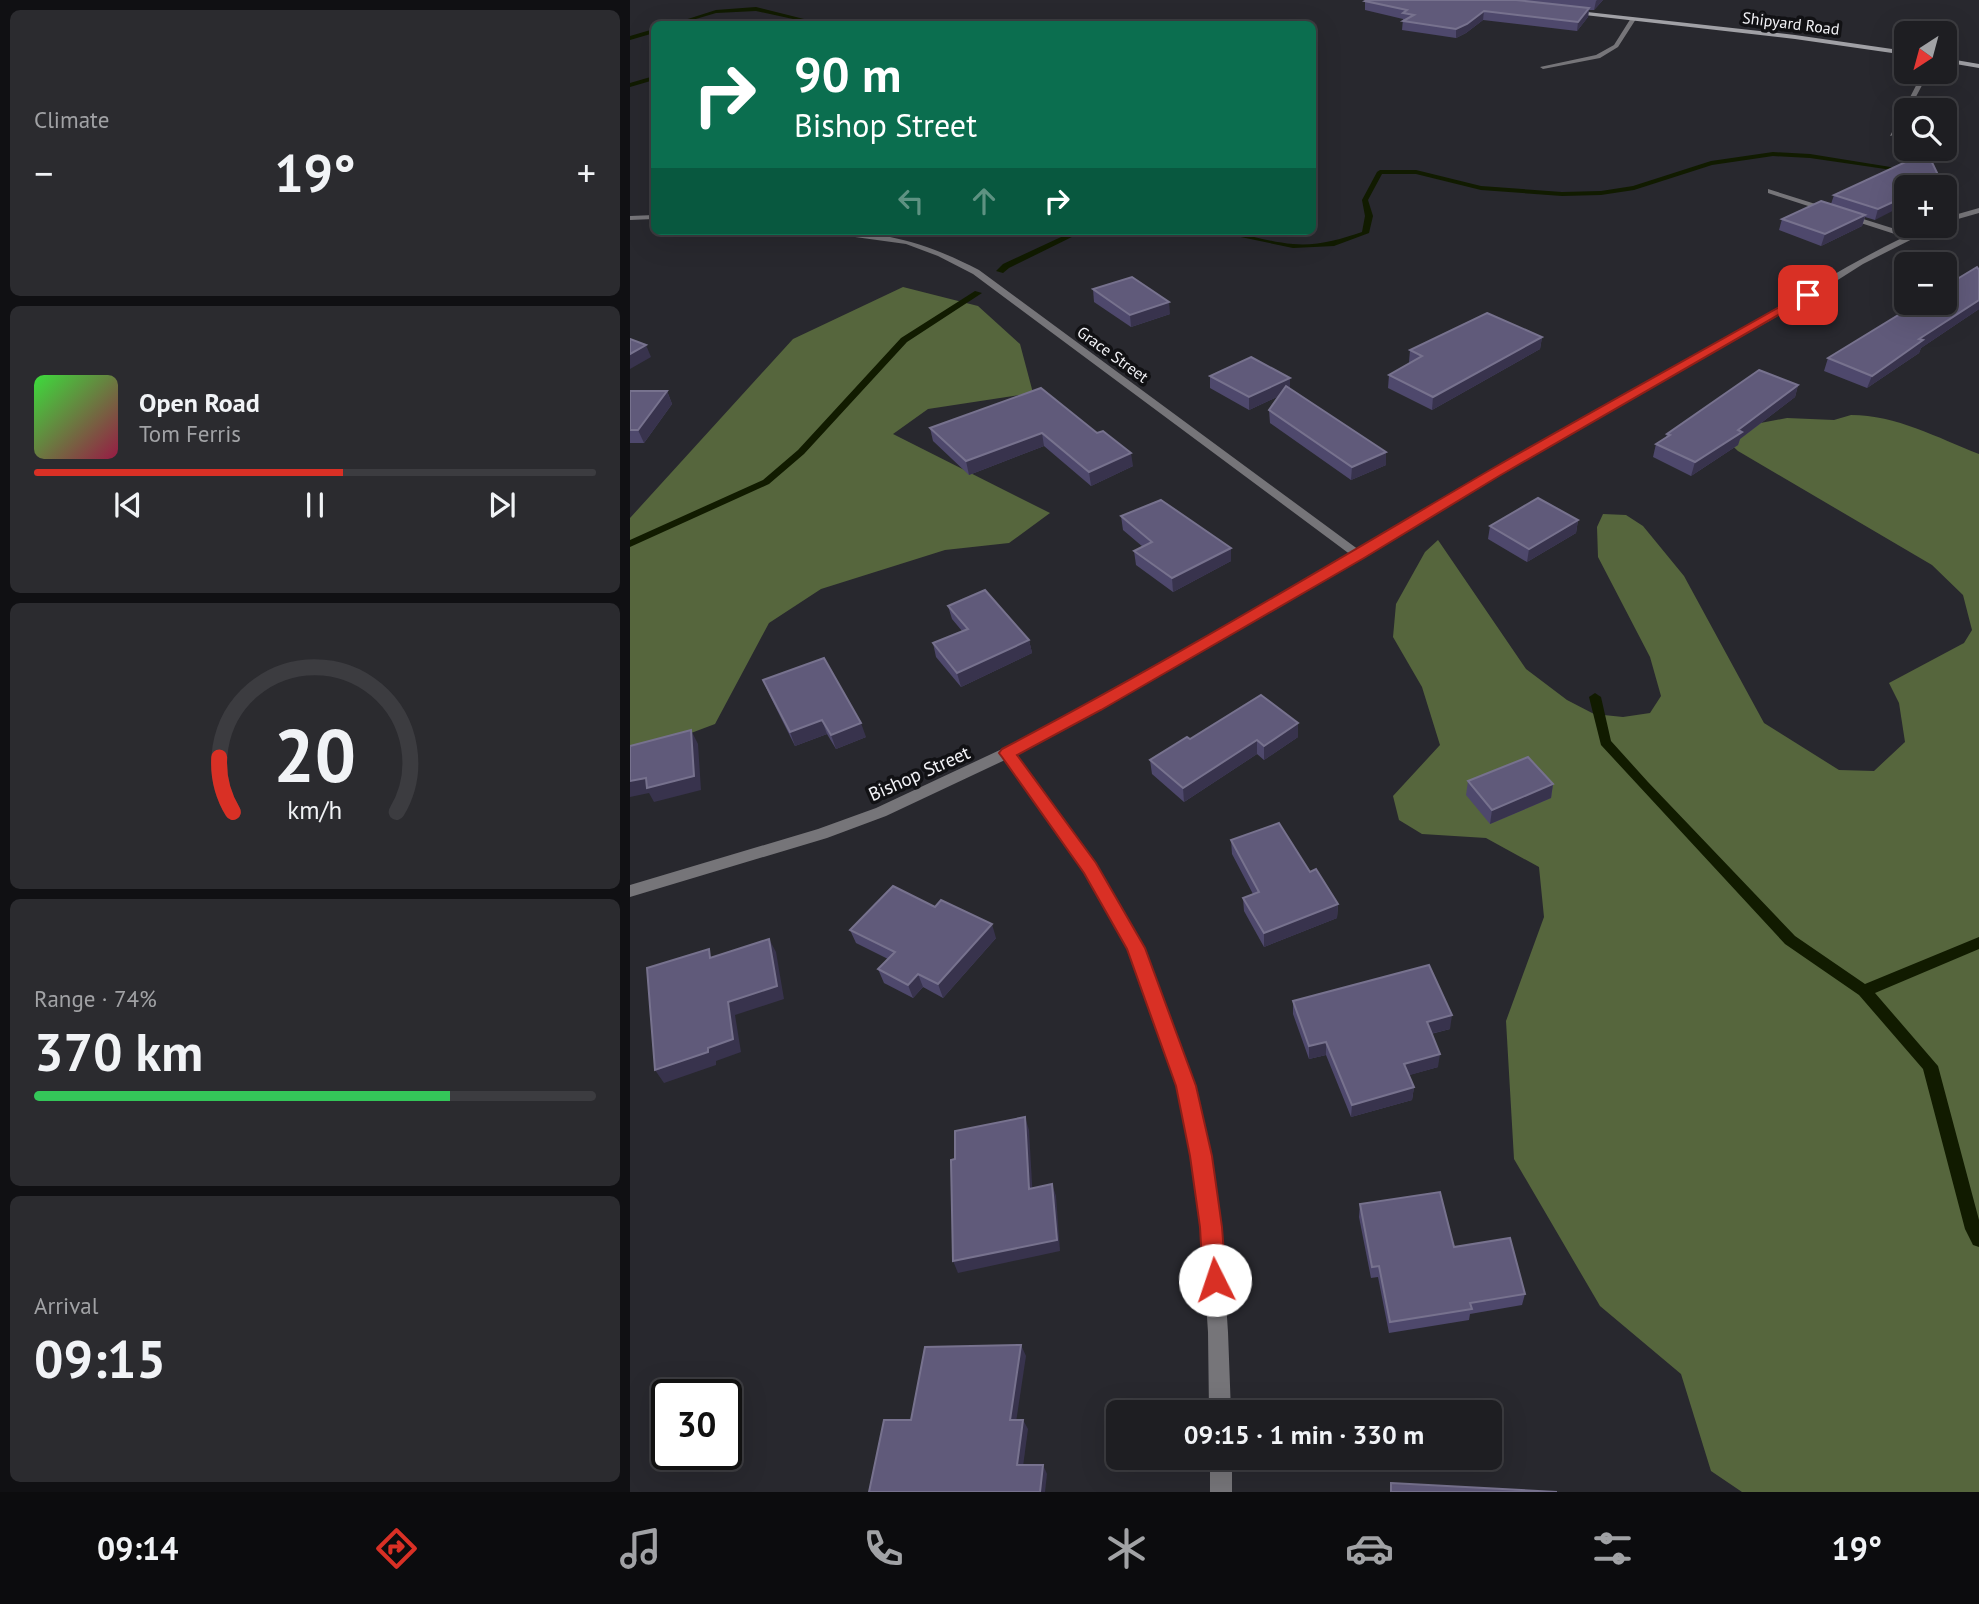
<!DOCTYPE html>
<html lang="en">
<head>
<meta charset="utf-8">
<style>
	body { margin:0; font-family:"PT Sans",sans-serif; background:#2b2b2f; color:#f1f3f6; height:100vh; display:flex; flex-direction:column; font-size:26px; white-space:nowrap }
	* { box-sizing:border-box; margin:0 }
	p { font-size:23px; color:#a1a2a5 }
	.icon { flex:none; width:38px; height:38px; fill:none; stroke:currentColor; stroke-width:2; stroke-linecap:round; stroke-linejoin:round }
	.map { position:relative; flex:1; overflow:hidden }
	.side { display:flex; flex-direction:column; gap:10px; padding:10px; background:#101013; width:630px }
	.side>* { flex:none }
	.hud { position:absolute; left:21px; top:21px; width:665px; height:214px; border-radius:10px; box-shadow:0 7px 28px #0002,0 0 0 2px #3c3c40; background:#0b6e4f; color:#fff; overflow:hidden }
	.needle { width:46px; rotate:216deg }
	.controls { position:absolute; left:1264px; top:21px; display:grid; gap:14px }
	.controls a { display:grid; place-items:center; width:63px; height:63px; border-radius:10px; background:#1e1e22; box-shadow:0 7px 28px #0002,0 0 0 2px #3c3c40; font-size:35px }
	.speed { position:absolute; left:21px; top:1379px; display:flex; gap:14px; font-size:35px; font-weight:700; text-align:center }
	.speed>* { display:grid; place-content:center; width:91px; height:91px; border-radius:50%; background:#1e1e22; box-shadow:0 7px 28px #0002,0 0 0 2px #3c3c40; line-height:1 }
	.speed .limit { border:4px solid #111; border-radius:10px; background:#fff; color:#111 }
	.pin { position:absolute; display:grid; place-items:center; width:60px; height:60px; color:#fff; margin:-30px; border-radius:14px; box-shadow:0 4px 10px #0006 }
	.me { position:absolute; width:77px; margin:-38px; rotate:356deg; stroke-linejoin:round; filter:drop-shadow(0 0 5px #0008) }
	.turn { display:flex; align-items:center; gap:24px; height:147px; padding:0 28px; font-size:32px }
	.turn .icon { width:91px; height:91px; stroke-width:2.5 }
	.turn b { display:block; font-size:49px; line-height:60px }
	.lanes { display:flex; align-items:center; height:66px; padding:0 28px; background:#0003; justify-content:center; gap:35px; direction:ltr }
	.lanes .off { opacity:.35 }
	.big { font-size:52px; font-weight:600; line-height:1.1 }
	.side .card { flex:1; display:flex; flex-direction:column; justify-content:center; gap:10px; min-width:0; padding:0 24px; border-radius:10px; background:#2b2b2f }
	.side .dial { align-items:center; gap:0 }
	.dial svg { height:182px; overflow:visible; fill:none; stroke:#3c3c40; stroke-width:7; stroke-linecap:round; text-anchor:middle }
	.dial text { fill:#f1f3f6; stroke:none }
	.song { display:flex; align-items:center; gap:21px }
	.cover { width:84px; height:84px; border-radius:10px; background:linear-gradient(135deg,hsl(120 70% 55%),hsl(340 70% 35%)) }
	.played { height:7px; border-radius:4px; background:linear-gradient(90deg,#d93025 55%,#3c3c40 55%) }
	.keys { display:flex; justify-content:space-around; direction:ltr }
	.heat { display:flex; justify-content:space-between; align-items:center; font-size:38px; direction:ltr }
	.charge { height:10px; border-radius:5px; background:linear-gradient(90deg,#34c759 74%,#3c3c40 0) }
	.trip { position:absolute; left:476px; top:1400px; width:396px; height:70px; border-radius:10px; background:#1e1e22; box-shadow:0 7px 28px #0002,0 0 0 2px #3c3c40; font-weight:600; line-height:70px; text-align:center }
	.menu { display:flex; height:112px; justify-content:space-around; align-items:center; background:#0c0c0e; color:#a1a2a5 }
	.menu .icon { width:49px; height:49px }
	.menu .selected { color:#d93025 }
	.menu b { font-size:32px; color:#f1f3f6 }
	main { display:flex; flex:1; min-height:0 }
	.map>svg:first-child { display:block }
	.forest { fill:#56663d }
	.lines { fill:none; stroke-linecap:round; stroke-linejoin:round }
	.stream { fill:#111b00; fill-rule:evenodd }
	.lane { fill:#767579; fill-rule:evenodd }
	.street { fill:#767579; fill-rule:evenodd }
	.secondary { fill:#a1a1a6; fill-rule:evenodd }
	.wall { fill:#4e486c }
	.shaded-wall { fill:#38334d }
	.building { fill:#605a7a; stroke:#77728e; stroke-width:2 }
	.route { fill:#d93025; stroke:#8d1f18; stroke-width:2 }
	.labels { text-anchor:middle; stroke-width:7; stroke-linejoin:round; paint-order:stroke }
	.far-street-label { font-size:16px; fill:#f3f3f7; stroke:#111114 }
	.street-label { font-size:19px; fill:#f3f3f7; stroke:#111114 }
</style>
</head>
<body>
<main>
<section class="side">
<div class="card"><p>Climate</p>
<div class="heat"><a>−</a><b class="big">19°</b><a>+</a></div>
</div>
<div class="card">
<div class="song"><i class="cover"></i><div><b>Open Road</b><p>Tom Ferris</p></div></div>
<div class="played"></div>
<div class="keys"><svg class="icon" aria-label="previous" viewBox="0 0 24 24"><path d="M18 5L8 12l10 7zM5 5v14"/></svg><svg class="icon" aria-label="pause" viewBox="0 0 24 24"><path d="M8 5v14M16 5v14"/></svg><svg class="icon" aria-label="next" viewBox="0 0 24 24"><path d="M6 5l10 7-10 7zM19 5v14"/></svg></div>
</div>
<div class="card dial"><svg viewBox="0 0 100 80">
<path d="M14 69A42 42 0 1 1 86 69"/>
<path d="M14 69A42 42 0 0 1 8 45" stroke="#d93025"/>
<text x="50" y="56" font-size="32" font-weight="700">20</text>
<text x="50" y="72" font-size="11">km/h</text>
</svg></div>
<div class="card"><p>Range · 74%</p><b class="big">370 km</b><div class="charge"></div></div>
<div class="card"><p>Arrival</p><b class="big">09:15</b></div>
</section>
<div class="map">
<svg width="1349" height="1492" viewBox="0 0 1349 1492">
	<rect width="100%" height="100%" fill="#28282e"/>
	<g class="forest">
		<path d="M273 287 348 306 390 344 403 393 298 409 263 434 420 513 379 543 315 550 191 589 139 623 85 724 0 756V518L163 339Z"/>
		<path d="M1221 415C1266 415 1308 438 1349 454V1492H1112L1081 1471 1051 1374 970 1306 884 1159 876 1021 914 917 909 867 856 838 792 834 769 820 763 796 810 745 792 687 763 637 766 604 795 552 808 540 896 669 937 700 964 714 993 717 1020 713 1031 696 1020 657 968 557 967 527 973 514 996 515 1013 526 1054 576 1134 723 1209 770 1244 771 1275 742 1269 703 1259 683 1334 643 1342 630 1333 595 1302 565 1108 451 1096 440 1099 429 1157 418 1204 420Z"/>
	</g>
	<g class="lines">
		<g class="stream">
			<path d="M126 7 194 24H186L126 11 86 13 49 24H42L86 10Z"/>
			<path d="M24 29V33L0 40V36Z"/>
			<path d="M24 76V80L0 87V83Z"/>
			<path d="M1143 152 1180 154 1279 170 1276 172 1180 158 1143 156 1082 165 1004 190 971 195 932 196 851 190 786 174H752L738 200 743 216 739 233 704 246 663 248 582 231C610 231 636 242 663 244 687 246 709 240 732 232L735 216 732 200 747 172 750 170H786L851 186 932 192 971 191 1003 186 1081 161Z"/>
			<path d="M444 231H454L379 268 373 273 366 271 373 264Z"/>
			<path d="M345 291 352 293 277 342 174 454 139 484 0 547V540L133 480 168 450 271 338Z"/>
			<path d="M965 693 971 697 981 741 1018 782 1165 936 1235 984 1349 937V949L1245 993 1308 1066 1349 1220V1247L1343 1245 1335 1229 1293 1069 1229 995 1155 944 971 745 959 697Z"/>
		</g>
		<g class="lane">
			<path d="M1001 18 1006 19 988 47 970 58 913 69 910 67 966 55 984 45Z"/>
			<path d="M1293 72H1299L1279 110H1276V117L1267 134 1260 136Z"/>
		</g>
		<g class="street">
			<path d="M1138 189 1281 234 1298 226H1308L1233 264 1181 297 868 475 733 558 471 709 386 755 465 864 511 943 565 1086 580 1156 591 1227 598 1332 601 1412H579L578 1332 571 1227 562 1156 547 1086 497 949 455 872 375 760 256 816 197 838 0 897V885L188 829 246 808 372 749 461 703 721 555 343 274 308 256 276 244 196 233 192 231C253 231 295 242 349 270L729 550C850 477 971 408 1094 339 1154 305 1212 267 1274 237L1138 193Z"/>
			<path d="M1349 208V213L1314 223V218Z"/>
			<path d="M24 215V219L0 220V216Z"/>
			<rect x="580" y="1458" width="22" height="34"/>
		</g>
		<g class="secondary">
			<path d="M939 10 1165 35 1276 51V55L1165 39 937 13Z"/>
			<path d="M1314 58 1349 64V68L1314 62Z"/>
		</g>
	</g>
	<g class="wall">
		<path d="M737 0H973L964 10H959L958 17 947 31 853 20 836 33 826 38 772 30 773 19 735 10V1Z"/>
		<path d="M1297 152 1245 220 1235 217 1232 226 1191 246 1149 230 1152 219 1201 204 1204 195Z"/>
		<path d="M1349 270V309L1291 348 1289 353 1237 388 1194 371 1198 358Z"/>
		<path d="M463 289 540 314 501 327 464 302Z"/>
		<path d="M912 337 910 349 802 410 758 388 759 375 780 363 779 362 780 350Z"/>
		<path d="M580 376 660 389 756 465 721 480 640 423 639 410 649 396 619 410 580 388Z"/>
		<path d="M1168 385 1165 397 1110 439 1108 445 1061 476 1023 457 1026 444 1036 437 1037 434Z"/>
		<path d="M411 388 503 466 461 486 414 446 339 475 303 441 300 428Z"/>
		<path d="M0 391H37L42 404 14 443H0Z"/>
		<path d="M491 516 601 561 543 592 506 565 504 551 513 547 493 530Z"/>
		<path d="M948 520 946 533 897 562 858 539 860 526Z"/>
		<path d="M318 606 399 640 402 653 331 687 306 657 303 643 332 631 322 619Z"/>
		<path d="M133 680 236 737 206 749 197 734 165 746 139 694Z"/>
		<path d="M668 737 634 760 627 754 554 802 522 774 520 760 560 739Z"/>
		<path d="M838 781 923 784 921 798 860 824 836 795Z"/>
		<path d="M601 840 680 872 708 904 707 918 634 947 614 911 613 898 623 894 602 854Z"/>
		<path d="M220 930 366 938 313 998 293 987 283 998 254 983 248 969 258 959 226 943Z"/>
		<path d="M663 1001 820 1029 801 1034 808 1067 779 1075 784 1087 782 1100 721 1117 696 1055 679 1059 663 1014Z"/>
		<path d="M730 1204 824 1247 895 1294 892 1305 840 1314 839 1320 759 1333 748 1277 741 1278 729 1217Z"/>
	</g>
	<g class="shaded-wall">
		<path d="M967 0H973L964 10 966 1Z"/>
		<path d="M959 8 958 17 947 31 948 22Z"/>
		<path d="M854 11 853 20 836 33 826 38V29Z"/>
		<path d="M1310 179 1307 187H1293Z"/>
		<path d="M1276 196V204L1245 220 1248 209Z"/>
		<path d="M1235 215 1232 226 1191 246 1195 234Z"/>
		<path d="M1349 300V309L1291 348 1289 353 1237 388 1242 376 1289 339Z"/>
		<path d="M539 302 540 314 501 327 500 315Z"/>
		<path d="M912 337 910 349 802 410 803 397Z"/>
		<path d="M16 345 21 357 0 369V354Z"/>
		<path d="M660 378V391L619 410V397Z"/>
		<path d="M1168 385 1165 397 1110 439 1108 445 1061 476 1065 462Z"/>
		<path d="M37 391 42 404 14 443 8 430Z"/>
		<path d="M412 433 414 446 339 475 336 461Z"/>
		<path d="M756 452V465L721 480 722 467Z"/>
		<path d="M501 453 503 466 461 486 459 472Z"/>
		<path d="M948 520 946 533 897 562 899 549Z"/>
		<path d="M601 548V561L543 592 542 578Z"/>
		<path d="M399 640 402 653 331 687 327 673Z"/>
		<path d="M192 720 197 734 165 746 160 732Z"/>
		<path d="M231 723 236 737 206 749 201 735Z"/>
		<path d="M668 723V737L634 760V746Z"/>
		<path d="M61 730 68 744 71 790 24 802 19 793 0 797V781L16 778Z"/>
		<path d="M627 740V754L554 802 553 788Z"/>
		<path d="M923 784 921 798 860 824 862 810Z"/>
		<path d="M708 904 707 918 634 947V933Z"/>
		<path d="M362 924 366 938 313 998 308 984Z"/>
		<path d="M139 939 146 952 154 999 105 1015 111 1052 86 1061V1065L34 1083 25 1070 78 1048 98 1002Z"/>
		<path d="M288 974 293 987 283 998 278 985Z"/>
		<path d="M822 1015 820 1029 795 1035 797 1022Z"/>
		<path d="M696 1042V1055L679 1059V1046Z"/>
		<path d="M810 1054 808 1067 773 1077 774 1064Z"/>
		<path d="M784 1087 782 1100 721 1117 722 1105Z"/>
		<path d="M395 1117 399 1130 403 1201 399 1189Z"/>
		<path d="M422 1184 426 1196 430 1251 328 1273 323 1261Z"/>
		<path d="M391 1345 396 1356 385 1429 380 1420Z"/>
		<path d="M393 1420 398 1429 392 1474 387 1465Z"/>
		<path d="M413 1465 417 1474 415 1492H410Z"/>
	</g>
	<g class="building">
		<path d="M737 0H886L959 8 948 22 854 11 837 24 826 29 773 21 784 15 773 13 777 10 735 1Z"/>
		<path d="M1297 152 1310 179 1293 187H1276V196L1248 209 1204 195Z"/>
		<path d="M1191 201 1235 215 1195 234 1152 219Z"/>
		<path d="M1347 267 1349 270V300L1289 339 1293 340 1242 376 1198 358 1288 303H1314V287Z"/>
		<path d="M502 277 539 302 500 315 463 289Z"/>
		<path d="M857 313 912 337 803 397 759 375 792 356 780 350Z"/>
		<path d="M0 339 16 345 0 354Z"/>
		<path d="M621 357 660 378 619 397 580 376Z"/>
		<path d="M1129 370 1168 385 1108 430 1112 432 1065 462 1026 444 1040 435 1037 434Z"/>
		<path d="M656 386 756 452 722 467 639 410Z"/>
		<path d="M411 388 467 433 473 431 501 453 459 472 412 433 336 461 300 428Z"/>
		<path d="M0 391H37L8 430H0Z"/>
		<path d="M908 498 948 520 899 549 860 526Z"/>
		<path d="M531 500 601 548 542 578 504 551 522 542 491 516Z"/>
		<path d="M355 590 399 640 327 673 303 643 338 629 318 606Z"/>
		<path d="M194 658 231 723 201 735 192 720 160 732 133 680Z"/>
		<path d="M631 695 668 723 634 746 627 740 553 788 520 760 557 737 560 739Z"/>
		<path d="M61 730 64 776 17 788 16 778 0 781V746Z"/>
		<path d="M898 757 923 784 862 810 838 781Z"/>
		<path d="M649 823 680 872 686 869 708 904 634 933 613 898 629 892 601 840Z"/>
		<path d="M263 886 305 907 311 900 362 924 308 984 288 974 278 985 248 969 265 952 220 930Z"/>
		<path d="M139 939 147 986 98 1002 103 1039 78 1048V1052L25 1070 17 968 79 949 80 958Z"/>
		<path d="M799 965 822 1015 797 1022 810 1054 774 1064 784 1087 722 1105 696 1042 679 1046 663 1001Z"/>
		<path d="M395 1117 399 1189 422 1184 427 1240 323 1261 321 1160 325 1159V1131Z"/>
		<path d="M810 1192 824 1247 880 1238 895 1294 840 1303 842 1309 760 1322 749 1266 742 1267 730 1204Z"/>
		<path d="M391 1345 380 1420H393L387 1465H413L410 1492H239L254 1420H281L295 1347Z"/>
		<path d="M761 1483 927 1492H761Z"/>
	</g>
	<path class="route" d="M1174 293 1183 295 869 476 734 558 471 710 387 755 466 863 515 948 566 1086 582 1156 592 1227 596 1280 593 1288 585 1291 577 1288 573 1280 570 1227 560 1156 546 1086 497 949 454 873 372 757 369 753 372 749C538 662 698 565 860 470 964 410 1070 352 1174 293Z"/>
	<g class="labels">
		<g class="far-street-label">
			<text transform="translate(1161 23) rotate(7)" y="6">Shipyard Road</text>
			<text transform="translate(483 354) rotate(36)" y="6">Grace Street</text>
		</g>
		<g class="street-label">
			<text transform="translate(289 773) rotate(-24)" y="7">Bishop Street</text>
		</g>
	</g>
</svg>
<div class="controls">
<a><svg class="needle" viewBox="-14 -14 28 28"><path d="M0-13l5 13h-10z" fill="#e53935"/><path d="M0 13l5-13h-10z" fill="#a1a2a5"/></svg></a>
<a><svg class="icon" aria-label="search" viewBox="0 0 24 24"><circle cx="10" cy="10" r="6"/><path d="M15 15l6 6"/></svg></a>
<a>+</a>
<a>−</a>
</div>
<div class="speed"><div class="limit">30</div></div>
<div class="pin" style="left:1178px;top:295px;background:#d93025"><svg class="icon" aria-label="arrive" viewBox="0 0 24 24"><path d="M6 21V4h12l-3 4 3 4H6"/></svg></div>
<svg class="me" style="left:585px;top:1280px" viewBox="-20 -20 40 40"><circle r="19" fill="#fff"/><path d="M0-13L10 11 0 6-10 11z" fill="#d93025"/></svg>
<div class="trip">09:15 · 1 min · 330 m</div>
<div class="hud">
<div class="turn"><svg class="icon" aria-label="right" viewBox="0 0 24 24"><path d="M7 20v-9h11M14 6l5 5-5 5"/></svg><div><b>90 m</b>Bishop Street</div></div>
<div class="lanes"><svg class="icon off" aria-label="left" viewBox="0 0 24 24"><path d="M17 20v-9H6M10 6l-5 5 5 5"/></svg><svg class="icon off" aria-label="ahead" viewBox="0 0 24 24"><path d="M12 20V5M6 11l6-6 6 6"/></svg><svg class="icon" aria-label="right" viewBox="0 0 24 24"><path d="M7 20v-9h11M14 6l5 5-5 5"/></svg></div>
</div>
</div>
</main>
<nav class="menu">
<b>09:14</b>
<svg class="icon selected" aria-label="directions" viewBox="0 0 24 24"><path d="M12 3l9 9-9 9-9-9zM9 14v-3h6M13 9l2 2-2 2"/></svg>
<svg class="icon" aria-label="music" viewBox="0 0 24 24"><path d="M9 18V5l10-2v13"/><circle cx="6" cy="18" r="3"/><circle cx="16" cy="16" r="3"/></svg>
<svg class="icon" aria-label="phone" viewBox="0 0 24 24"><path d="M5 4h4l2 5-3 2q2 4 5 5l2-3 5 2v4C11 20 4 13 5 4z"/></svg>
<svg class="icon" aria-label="climate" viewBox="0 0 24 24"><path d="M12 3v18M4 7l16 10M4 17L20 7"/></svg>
<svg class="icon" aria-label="car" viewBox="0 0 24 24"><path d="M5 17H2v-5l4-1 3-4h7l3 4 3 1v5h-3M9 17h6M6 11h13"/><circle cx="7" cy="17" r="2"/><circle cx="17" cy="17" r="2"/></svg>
<svg class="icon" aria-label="filters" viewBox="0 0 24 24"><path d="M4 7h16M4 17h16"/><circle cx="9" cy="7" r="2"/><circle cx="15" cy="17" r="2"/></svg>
<b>19°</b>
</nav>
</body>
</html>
